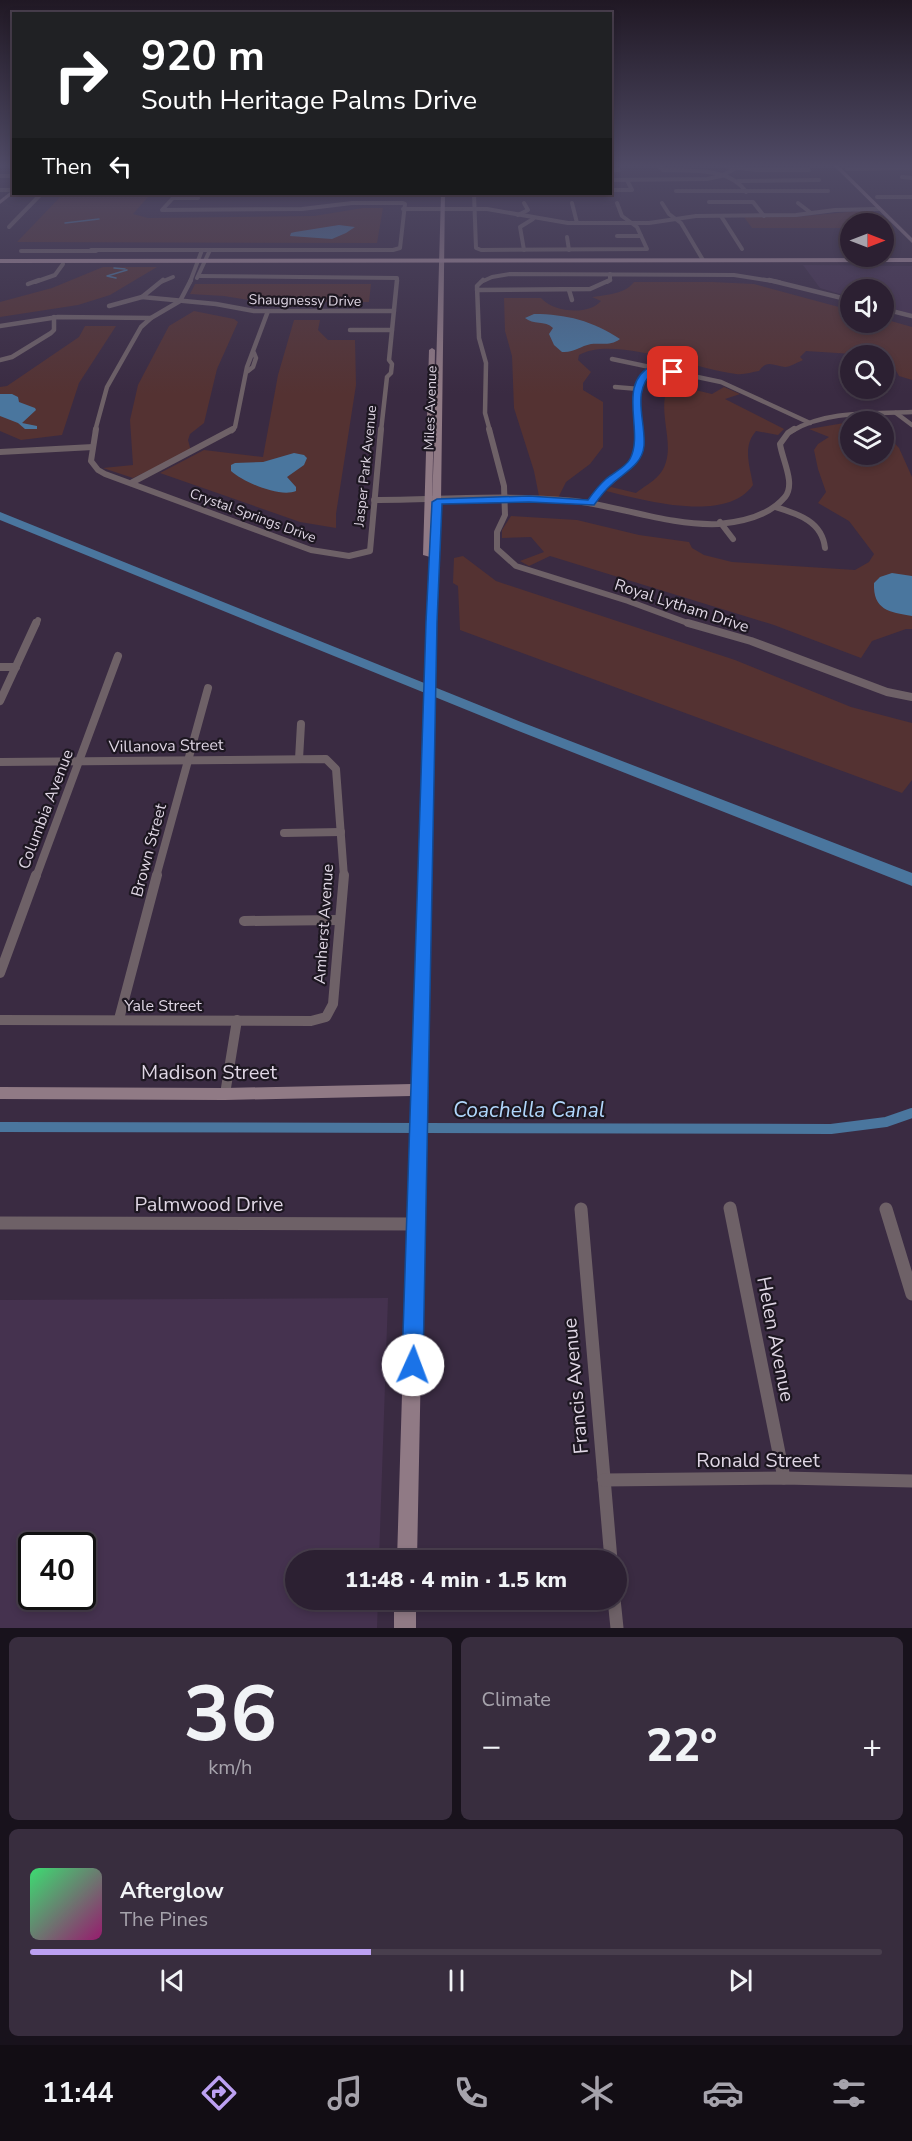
<!DOCTYPE html>
<html lang="en">
<head>
<meta charset="utf-8">
<style>
	body { margin:0; font-family:"Nunito Sans",sans-serif; background:#382d3e; color:#f1f3f6; height:100vh; display:flex; flex-direction:column; font-size:22px; white-space:nowrap }
	* { box-sizing:border-box; margin:0 }
	p { font-size:20px; color:#a6a3ac }
	.icon { flex:none; width:33px; height:33px; fill:none; stroke:currentColor; stroke-width:2; stroke-linecap:round; stroke-linejoin:round }
	.map { position:relative; height:1628px; overflow:hidden }
	.panel { display:flex; flex-direction:column; gap:9px; padding:9px; background:#18121c; flex:1 }
	.panel>* { flex:none }
	.guide { position:absolute; left:12px; top:12px; width:600px; height:183px; border-radius:0px; box-shadow:0 3px 9px #0003,0 0 0 2px #483e4d; background:#202124; color:#fff; overflow:hidden }
	.needle { width:39px; rotate:90deg }
	.fabs { position:absolute; left:840px; top:213px; display:grid; gap:12px }
	.fabs a { display:grid; place-items:center; width:54px; height:54px; border-radius:50%; background:#2c2032; box-shadow:0 3px 9px #0003,0 0 0 2px #483e4d; font-size:30px }
	.speed { position:absolute; left:18px; top:1532px; display:flex; gap:12px; font-size:30px; font-weight:700; text-align:center }
	.speed>* { display:grid; place-content:center; width:78px; height:78px; border-radius:50%; background:#2c2032; box-shadow:0 3px 9px #0003,0 0 0 2px #483e4d; line-height:1 }
	.speed .limit { border:3px solid #111; border-radius:9px; background:#fff; color:#111 }
	.pin { position:absolute; display:grid; place-items:center; width:51px; height:51px; color:#fff; margin:-26px; border-radius:12px; box-shadow:0 3px 9px #0006 }
	.me { position:absolute; width:66px; margin:-33px; rotate:2deg; stroke-linejoin:round; filter:drop-shadow(0 0 4px #0008) }
	.turn { display:flex; align-items:center; gap:21px; height:126px; padding:0 30px; font-size:27px }
	.turn .icon { width:78px; height:78px; stroke-width:2.5 }
	.turn b { display:block; font-size:42px; line-height:51px }
	.then { display:flex; align-items:center; height:57px; padding:0 30px; background:#0003; gap:12px; font-size:22px }
	.big { font-size:45px; font-weight:800; line-height:1.1 }
	.panel .card { flex:1; display:flex; flex-direction:column; justify-content:center; gap:9px; min-width:0; padding:0 21px; border-radius:9px; background:#382d3e }
	.panel .dial { align-items:center; gap:0 }
	.dial b { font-size:78px; line-height:1 }
	.song { display:flex; align-items:center; gap:18px }
	.cover { width:72px; height:72px; border-radius:9px; background:linear-gradient(135deg,hsl(140 70% 55%),hsl(320 70% 35%)) }
	.played { height:6px; border-radius:3px; background:linear-gradient(90deg,#bca0f2 40%,#483e4d 40%) }
	.keys { display:flex; justify-content:space-around; direction:ltr }
	.heat { display:flex; justify-content:space-between; align-items:center; font-size:33px; direction:ltr }
	.panel .tiles { flex:1; display:grid; gap:9px; grid-template-columns:1fr 1fr }
	.card:last-child { grid-column:span 2 }
	.trip { position:absolute; left:285px; top:1550px; width:342px; height:60px; border-radius:30px; background:#2c2032; box-shadow:0 3px 9px #0003,0 0 0 2px #483e4d; font-weight:800; line-height:60px; text-align:center }
	.tabs { display:flex; height:96px; justify-content:space-around; align-items:center; background:#120d14; color:#a6a3ac }
	.tabs .icon { width:42px; height:42px }
	.tabs .selected { color:#bca0f2 }
	.tabs b { font-size:27px; color:#f1f3f6 }
	.map>svg:first-child { display:block }
	.built { fill:#45324f; fill-rule:evenodd }
	.green { fill:#543232 }
	.water { fill:#4a769e }
	.lines { fill:none; stroke-linecap:round; stroke-linejoin:round }
	.stream { stroke:#4a769e; stroke-width:1.5 }
	.canal { stroke:#4a769e; stroke-width:10 }
	.river { fill:#4a769e; fill-rule:evenodd }
	.street-far5 { stroke:#6e6167; stroke-width:4 }
	.street-far4 { stroke:#6e6167; stroke-width:4.5 }
	.street-far3 { stroke:#6e6167; stroke-width:6 }
	.street-far2 { stroke:#6e6167; stroke-width:8 }
	.street-far1 { stroke:#6e6167; stroke-width:10 }
	.street { stroke:#6e6167; stroke-width:13 }
	.secondary { fill:#907a85; fill-rule:evenodd }
	.primary { fill:#a98e9b; fill-rule:evenodd }
	.route { fill:#1a73e8; stroke:#114b97; stroke-width:1.5 }
	.labels { text-anchor:middle; stroke-width:4.5; stroke-linejoin:round; paint-order:stroke }
	.far-street-label { font-size:14px; fill:#dfd6e4; stroke:#1d1721 }
	.street-label { font-size:16px; fill:#dfd6e4; stroke:#1d1721 }
	.near-street-label { font-size:20px; fill:#dfd6e4; stroke:#1d1721 }
	.near-water-label { font-size:21px; font-style:italic; fill:#b0d6fb; stroke:#1d1721 }
</style>
</head>
<body>
<div class="map">
<svg width="912" height="1628" viewBox="0 0 912 1628">
	<rect width="100%" height="100%" fill="#3a2b42"/>
	<g class="built">
		<path d="M224 194H431V196L222 197Z"/>
		<path d="M803 265 912 266V314L884 306V290H850V297L820 288Z"/>
		<path d="M388 1298 379 1560H296V1599H378L377 1628H0V1300ZM32 1545H82V1596H32Z"/>
	</g>
	<g class="green">
		<path d="M63 194H145L148 197 133 214 148 218 314 216 363 208H383L377 243 17 242Z"/>
		<path d="M859 211 873 212 882 220 858 221 859 223 850 224V228H752L744 217H795Z"/>
		<path d="M103 267H157L110 295 78 305 0 317V302L52 288Z"/>
		<path d="M634 282H712L754 284 850 310V322H884V319L912 327V380L899 376 894 367 884 366V356L806 351 800 357 803 360C798 362 790 367 785 367 774 366 767 359 759 371 752 372 744 375 736 374 695 369 614 335 579 355L578 360 591 372 583 383V390L603 402V447L590 464 566 482 558 498 539 496 534 471 514 408 512 356 505 331 504 298H541C553 312 588 316 601 301L592 297C606 295 625 294 634 282Z"/>
		<path d="M195 284H371L369 302H260L224 296 190 294Z"/>
		<path d="M194 311 234 319 238 322 217 369 204 423 190 434 188 440 191 451 133 478 103 468 133 465 130 420 138 385 169 326Z"/>
		<path d="M294 320H320L318 330 328 340H355L356 385 336 514V528L300 522 160 473 204 450 263 457 278 375Z"/>
		<path d="M85 326H116L79 383 62 435 21 440 0 431V387L7 386 79 337Z"/>
		<path d="M670 384 712 394 724 387 740 394 725 399 784 429 778 435 756 431C742 447 750 466 753 485 726 524 644 500 606 491L611 487 636 493C643 487 653 482 659 475 681 449 653 411 670 384Z"/>
		<path d="M850 422V454H884V432L899 448 912 477V629H906L872 641 861 658 774 625 550 556 529 566 520 561 544 552 531 537 502 538V530L511 516 577 520 639 535 689 542 692 548 704 555 732 562 855 570 869 562 874 554 849 521 818 503 826 492 818 469 814 450 818 444 829 437 809 429Z"/>
		<path d="M463 556 496 581 735 660 851 707 912 723V780L902 793 460 630 458 586 453 583 454 558Z"/>
	</g>
	<g class="water">
		<path d="M339 225 355 227 346 233 332 239 290 236 291 233 295 232Z"/>
		<path d="M534 314C566 314 593 321 620 339 611 346 601 343 591 344 580 346 574 353 562 352L554 345 549 334 553 328C545 320 533 325 525 318Z"/>
		<path d="M0 394H12L18 397 19 402 35 408 36 410 22 423 37 426V429H25L18 423 0 416Z"/>
		<path d="M294 453 304 455 307 458 304 465 287 477 296 487V491C280 498 243 482 231 471V465L235 463 263 462Z"/>
		<path d="M892 573 912 576V616C889 612 873 610 874 583L880 577Z"/>
	</g>
	<g class="lines">
		<g class="stream">
			<path d="M65 223 99 219"/>
			<path d="M114 268 125 269"/>
			<path d="M116 278 107 276 127 270"/>
		</g>
		<path class="canal" d="M0 1127 831 1129 886 1122 912 1113"/>
		<path class="river" d="M0 512 521 722 912 873V886L511 728 0 520Z"/>
		<g class="street-far5">
			<path d="M659 166 663 170C690 171 730 167 746 192"/>
			<path d="M723 166 756 170H809"/>
			<path d="M847 169 912 168"/>
			<path d="M610 170H619"/>
			<path d="M0 176H14"/>
			<path d="M902 177 912 178"/>
			<path d="M610 180 707 179 721 176 740 166"/>
			<path d="M738 181 819 180"/>
			<path d="M0 190H14"/>
			<path d="M614 190H632L627 180"/>
			<path d="M676 191H828"/>
			<path d="M474 194 476 248 481 250 647 249 637 227 622 216 617 203"/>
			<path d="M877 197H912"/>
			<path d="M173 198H198"/>
			<path d="M709 202H753L764 216"/>
			<path d="M572 203 577 223"/>
			<path d="M662 203 669 214 681 223 703 260"/>
			<path d="M798 203 811 213"/>
			<path d="M403 209H487L568 223H649L696 216 796 215 835 210 879 209"/>
			<path d="M518 215 528 210 524 203"/>
			<path d="M721 216 742 249"/>
			<path d="M9 227 41 194"/>
			<path d="M617 236H641"/>
			<path d="M567 237 569 250"/>
			<path d="M91 250H393L400 248 405 204 403 203H352L302 209 162 210 173 198 172 194"/>
			<path d="M524 250 520 227 533 219"/>
			<path d="M21 251H96"/>
			<path d="M199 276 397 278V282"/>
			<path d="M197 278 210 250"/>
			<path d="M35 282 55 275 63 264"/>
			<path d="M161 282 173 277"/>
			<path d="M190 282 202 250"/>
			<path d="M481 282 492 277 510 274 734 275 779 282"/>
			<path d="M607 282 610 280V274"/>
		</g>
		<g class="street-far4">
			<path d="M163 280 142 297 216 304 254 311H394"/>
			<path d="M483 280 477 286 479 338 486 363 485 413 490 431"/>
			<path d="M769 280 850 300"/>
			<path d="M28 284 39 280"/>
			<path d="M477 290 590 289 610 280"/>
			<path d="M569 290 572 300"/>
			<path d="M109 306 142 297"/>
			<path d="M884 309 912 316"/>
			<path d="M0 326 58 317 151 318"/>
			<path d="M350 330H392"/>
			<path d="M612 359 721 382 810 423"/>
			<path d="M0 360 12 357 51 333 54 330V317"/>
			<path d="M248 371 253 367 256 358 254 353"/>
			<path d="M615 387 639 389"/>
			<path d="M896 413 912 425"/>
			<path d="M95 431 107 387 141 327 151 318 180 301 191 280"/>
			<path d="M232 431 235 427 247 367 268 311"/>
			<path d="M381 431 387 377 391 373 392 364 389 360 397 280"/>
			<path d="M639 431C637 403 633 390 653 368"/>
			<path d="M792 431C827 410 873 414 912 412"/>
		</g>
		<g class="street-far3">
			<path d="M96 429 91 461 98 470 105 474 311 550 349 556 370 551 381 429"/>
			<path d="M489 429 504 486 505 515 497 532V549L516 566 628 601 693 625"/>
			<path d="M0 452 93 447"/>
			<path d="M131 483 233 429"/>
			<path d="M374 500C440 500 509 494 575 501 623 507 670 526 719 524 742 522 770 515 785 497 796 484 782 459 780 444L788 433 794 429"/>
			<path d="M590 503C611 472 642 473 639 429"/>
			<path d="M775 507C798 514 822 521 825 548"/>
			<path d="M720 522 733 539"/>
			<path d="M36 625 38 620"/>
		</g>
		<g class="street-far2">
			<path d="M688 623 751 641 887 692 912 697"/>
			<path d="M0 667H16"/>
			<path d="M0 701 36 623"/>
			<path d="M299 759 301 724"/>
			<path d="M0 762 326 759 336 769 344 877"/>
			<path d="M284 833 341 832"/>
			<path d="M36 877 118 656"/>
			<path d="M156 877 208 688"/>
		</g>
		<g class="street-far1">
			<path d="M244 921 339 920"/>
			<path d="M0 973 36 875"/>
			<path d="M119 1019 157 875"/>
			<path d="M0 1020 311 1021 326 1017 333 1004 344 875"/>
			<path d="M225 1094 237 1020"/>
		</g>
		<g class="street">
			<path d="M730 1208 784 1478"/>
			<path d="M581 1209 611 1560"/>
			<path d="M886 1209 912 1294"/>
			<path d="M0 1223 417 1224"/>
			<path d="M604 1480 784 1478 912 1481"/>
			<path d="M614 1599 617 1628"/>
		</g>
		<g class="secondary">
			<path d="M834 166H839L912 238V243Z"/>
			<path d="M14 189V193L0 204V200Z"/>
			<path d="M441 194H445L441 502 436 622 417 1560H397L411 1096 225 1100 0 1099V1087L225 1088 412 1084 430 557 423 555 429 350 432 348 435 350 432 511Z"/>
			<rect x="394" y="1599" width="22" height="29"/>
		</g>
		<path class="primary" d="M912 258V262L0 263V259Z"/>
	</g>
	<linearGradient id="sky" x2="0" y2="1"><stop stop-color="#201824"/><stop offset="0.42" stop-color="#4f4a65"/><stop offset="1" stop-color="#4f4a65" stop-opacity="0"/></linearGradient>
	<rect width="912" height="394" fill="url(#sky)"/>
	<path class="route" d="M653 365 677 372 673 374 655 370C630 391 646 419 644 446 642 465 625 472 612 484 605 490 599 498 594 505L529 502 442 504 437 622 423 1365 420 1372 413 1375 405 1372 402 1365 426 622 432 502 437 499 529 496 588 500C593 493 599 485 606 479 613 473 626 467 630 459 645 431 615 383 653 365Z"/>
	<g class="labels">
		<g class="far-street-label">
			<text transform="translate(305 300) rotate(1)" y="5">Shaugnessy Drive</text>
			<text transform="translate(430 408) rotate(-88)" y="5">Miles Avenue</text>
			<text transform="translate(365 466) rotate(-84)" y="5">Jasper Park Avenue</text>
			<text transform="translate(253 515) rotate(20)" y="5">Crystal Springs Drive</text>
		</g>
		<g class="street-label">
			<text transform="translate(682 605) rotate(18)" y="6">Royal Lytham Drive</text>
			<text transform="translate(166 745) rotate(-1)" y="6">Villanova Street</text>
			<text transform="translate(45 809) rotate(-69)" y="6">Columbia Avenue</text>
			<text transform="translate(148 850) rotate(-75)" y="6">Brown Street</text>
			<text transform="translate(323 924) rotate(-86)" y="6">Amherst Avenue</text>
			<text x="163" y="1011">Yale Street</text>
		</g>
		<g class="near-street-label">
			<text x="209" y="1079">Madison Street</text>
			<text x="209" y="1211">Palmwood Drive</text>
			<text transform="translate(776 1339) rotate(79)" y="7">Helen Avenue</text>
			<text transform="translate(575 1386) rotate(-95)" y="7">Francis Avenue</text>
			<text x="758" y="1467">Ronald Street</text>
		</g>
		<g class="near-water-label">
			<text x="529" y="1117">Coachella Canal</text>
		</g>
	</g>
</svg>
<div class="fabs">
<a><svg class="needle" viewBox="-14 -14 28 28"><path d="M0-13l5 13h-10z" fill="#e53935"/><path d="M0 13l5-13h-10z" fill="#a6a3ac"/></svg></a>
<a><svg class="icon" aria-label="sound" viewBox="0 0 24 24"><path d="M4 9h4l5-4v14l-5-4H4zM17 9q2 3 0 6"/></svg></a>
<a><svg class="icon" aria-label="search" viewBox="0 0 24 24"><circle cx="10" cy="10" r="6"/><path d="M15 15l6 6"/></svg></a>
<a><svg class="icon" aria-label="layers" viewBox="0 0 24 24"><path d="M12 4l9 5-9 5-9-5zM3 14l9 5 9-5"/></svg></a>
</div>
<div class="speed"><div class="limit">40</div></div>
<div class="pin" style="left:673px;top:372px;background:#d93025"><svg class="icon" aria-label="arrive" viewBox="0 0 24 24"><path d="M6 21V4h12l-3 4 3 4H6"/></svg></div>
<svg class="me" style="left:413px;top:1365px" viewBox="-20 -20 40 40"><circle r="19" fill="#fff"/><path d="M0-13L10 11 0 6-10 11z" fill="#1a73e8"/></svg>
<div class="trip">11:48 · 4 min · 1.5 km</div>
<div class="guide">
<div class="turn"><svg class="icon" aria-label="right" viewBox="0 0 24 24"><path d="M7 20v-9h11M14 6l5 5-5 5"/></svg><div><b>920 m</b>South Heritage Palms Drive</div></div>
<div class="then">Then<svg class="icon" aria-label="left" viewBox="0 0 24 24"><path d="M17 20v-9H6M10 6l-5 5 5 5"/></svg></div>
</div>
</div>
<section class="panel">
<div class="tiles">
<div class="card dial"><b>36</b><p>km/h</p></div>
<div class="card"><p>Climate</p>
<div class="heat"><a>−</a><b class="big">22°</b><a>+</a></div>
</div>
<div class="card">
<div class="song"><i class="cover"></i><div><b>Afterglow</b><p>The Pines</p></div></div>
<div class="played"></div>
<div class="keys"><svg class="icon" aria-label="previous" viewBox="0 0 24 24"><path d="M18 5L8 12l10 7zM5 5v14"/></svg><svg class="icon" aria-label="pause" viewBox="0 0 24 24"><path d="M8 5v14M16 5v14"/></svg><svg class="icon" aria-label="next" viewBox="0 0 24 24"><path d="M6 5l10 7-10 7zM19 5v14"/></svg></div>
</div>
</div>
</section>
<nav class="tabs">
<b>11:44</b>
<svg class="icon selected" aria-label="directions" viewBox="0 0 24 24"><path d="M12 3l9 9-9 9-9-9zM9 14v-3h6M13 9l2 2-2 2"/></svg>
<svg class="icon" aria-label="music" viewBox="0 0 24 24"><path d="M9 18V5l10-2v13"/><circle cx="6" cy="18" r="3"/><circle cx="16" cy="16" r="3"/></svg>
<svg class="icon" aria-label="phone" viewBox="0 0 24 24"><path d="M5 4h4l2 5-3 2q2 4 5 5l2-3 5 2v4C11 20 4 13 5 4z"/></svg>
<svg class="icon" aria-label="climate" viewBox="0 0 24 24"><path d="M12 3v18M4 7l16 10M4 17L20 7"/></svg>
<svg class="icon" aria-label="car" viewBox="0 0 24 24"><path d="M5 17H2v-5l4-1 3-4h7l3 4 3 1v5h-3M9 17h6M6 11h13"/><circle cx="7" cy="17" r="2"/><circle cx="17" cy="17" r="2"/></svg>
<svg class="icon" aria-label="filters" viewBox="0 0 24 24"><path d="M4 7h16M4 17h16"/><circle cx="9" cy="7" r="2"/><circle cx="15" cy="17" r="2"/></svg>
</nav>
</body>
</html>
